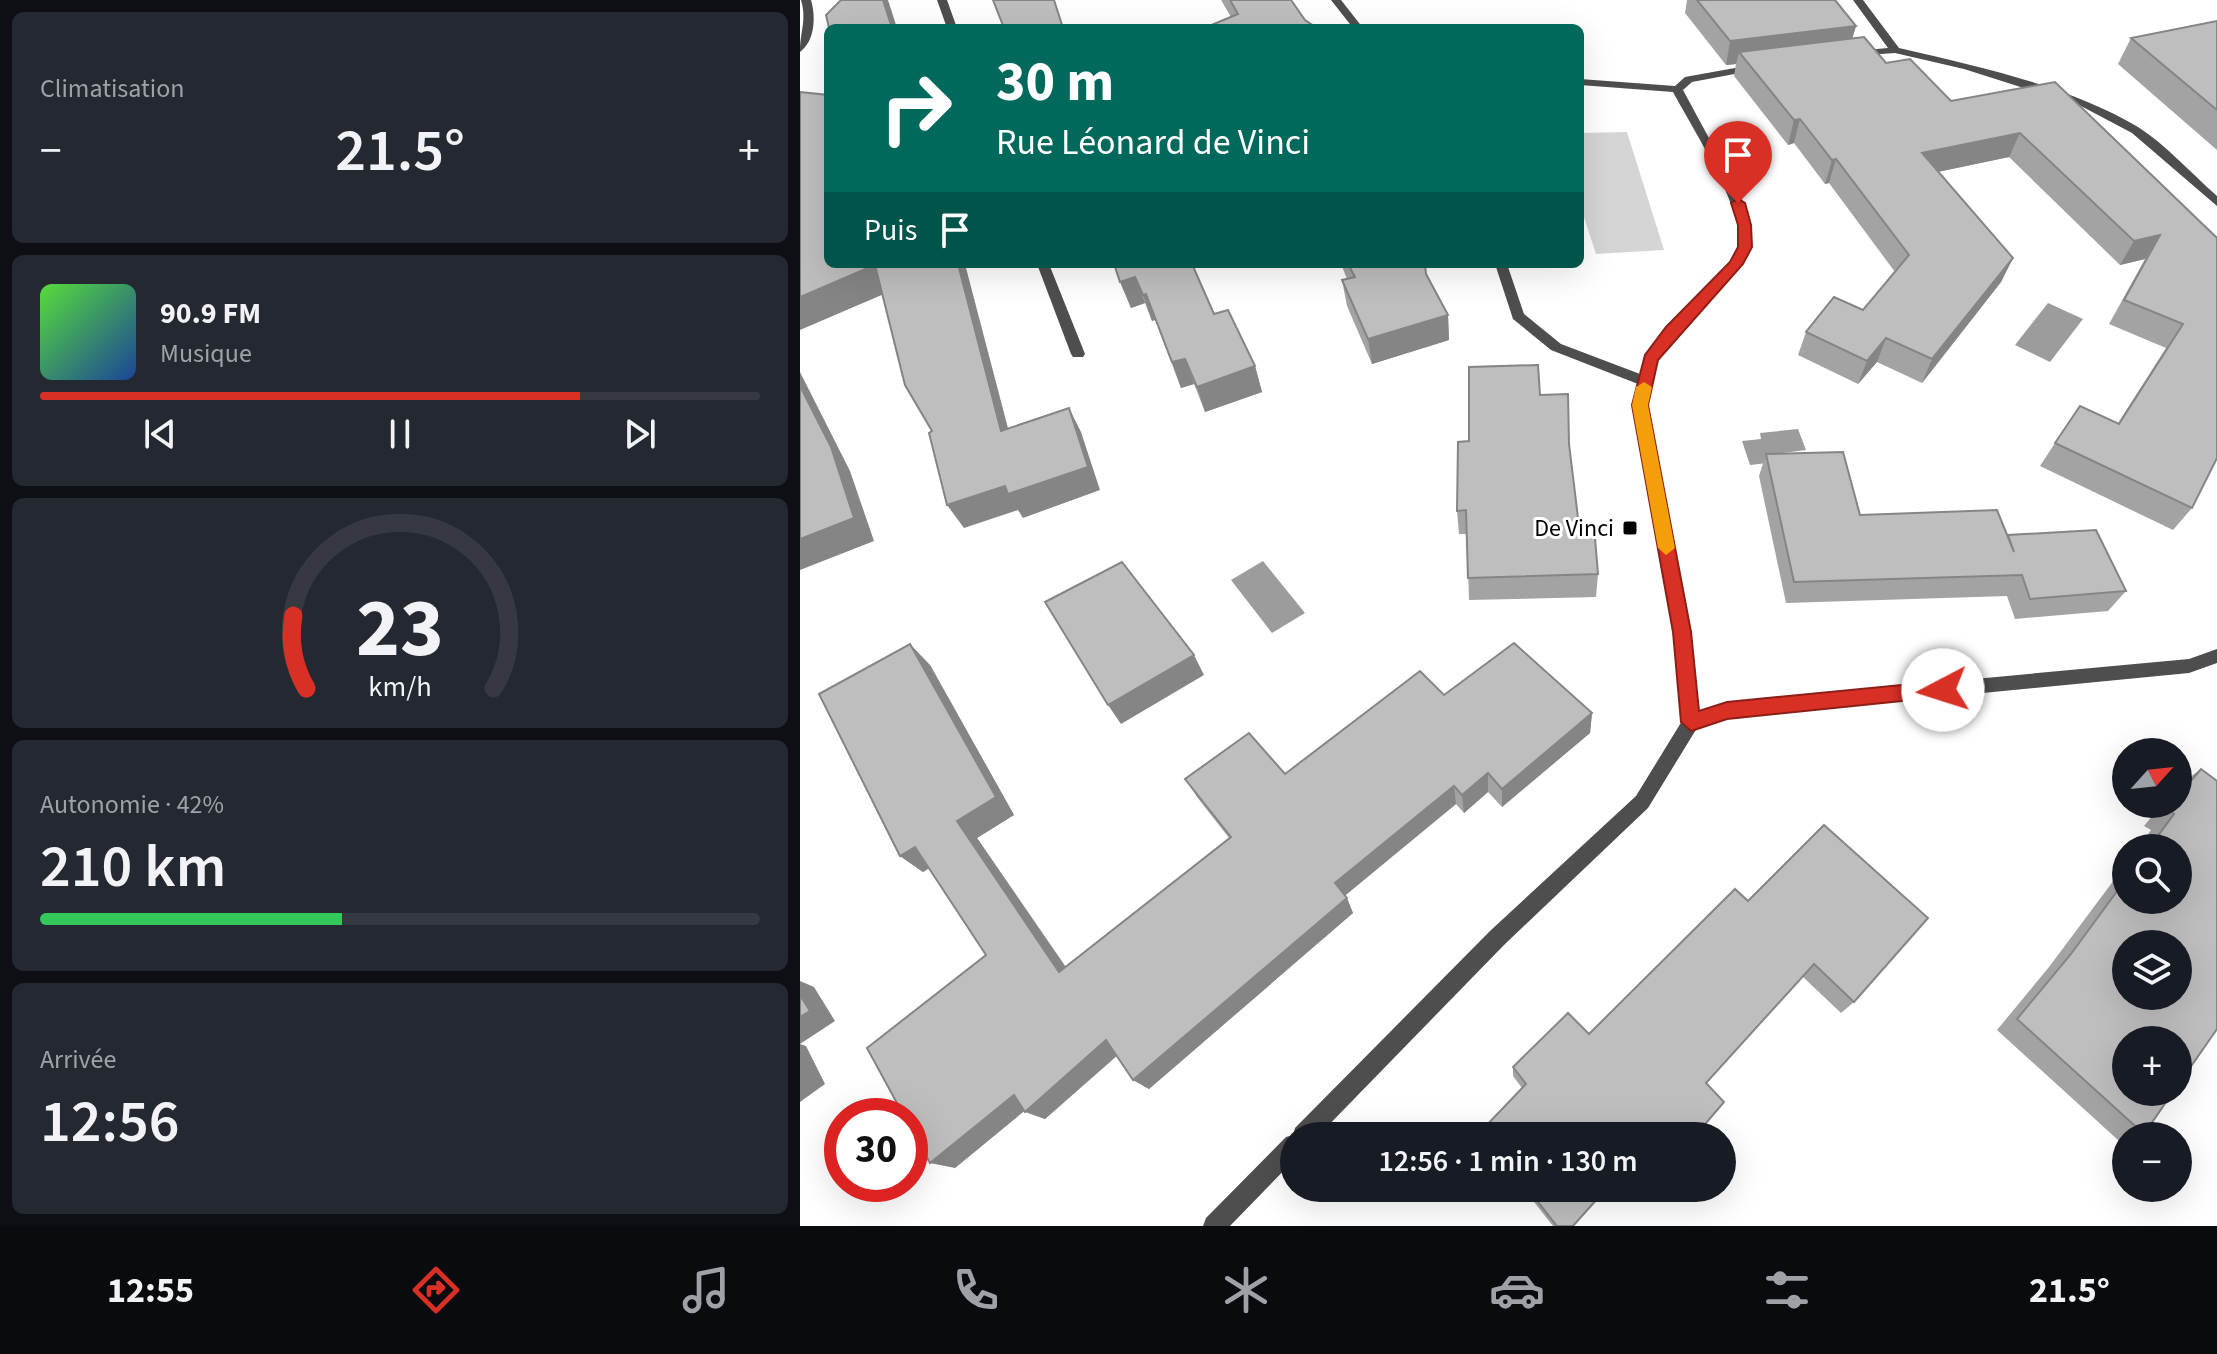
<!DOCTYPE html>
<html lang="fr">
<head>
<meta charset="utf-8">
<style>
	body { margin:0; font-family:"Source Sans 3",sans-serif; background:#242831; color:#f1f3f6; height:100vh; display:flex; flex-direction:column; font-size:30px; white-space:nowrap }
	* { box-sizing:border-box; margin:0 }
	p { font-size:26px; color:#9ea1a6 }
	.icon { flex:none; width:44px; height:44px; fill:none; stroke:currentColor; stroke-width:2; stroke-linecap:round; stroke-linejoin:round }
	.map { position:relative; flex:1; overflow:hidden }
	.sheet { display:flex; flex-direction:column; gap:12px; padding:12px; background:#0d0f14; width:800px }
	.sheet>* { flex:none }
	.top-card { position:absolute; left:24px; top:24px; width:760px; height:244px; border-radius:12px; box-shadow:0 8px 32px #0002; background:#00695c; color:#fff; overflow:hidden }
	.needle { width:52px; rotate:63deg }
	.controls { position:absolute; left:1312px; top:738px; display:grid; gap:16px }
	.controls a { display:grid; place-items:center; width:80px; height:80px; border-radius:50%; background:#171b24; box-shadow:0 8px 32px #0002; font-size:40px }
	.speed { position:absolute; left:24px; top:1098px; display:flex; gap:16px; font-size:40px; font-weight:700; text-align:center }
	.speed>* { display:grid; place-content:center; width:104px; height:104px; border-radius:50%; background:#171b24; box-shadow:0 8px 32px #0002; line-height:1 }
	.speed .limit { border:12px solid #d22; background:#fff; color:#111 }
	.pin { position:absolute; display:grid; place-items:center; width:68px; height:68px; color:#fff; margin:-82px -34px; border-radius:50% 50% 50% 0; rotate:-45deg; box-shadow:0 0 8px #0007 }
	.pin .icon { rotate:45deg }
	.me { position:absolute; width:88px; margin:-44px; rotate:265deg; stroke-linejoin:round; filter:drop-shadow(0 0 6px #0008) }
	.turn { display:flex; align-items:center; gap:28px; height:168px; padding:0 40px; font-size:36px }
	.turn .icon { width:104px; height:104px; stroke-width:2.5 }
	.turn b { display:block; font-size:56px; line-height:68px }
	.then { display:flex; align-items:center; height:76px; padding:0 40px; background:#0003; gap:16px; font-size:30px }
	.big { font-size:60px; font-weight:600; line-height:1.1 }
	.sheet .widget { flex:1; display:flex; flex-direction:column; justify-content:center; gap:12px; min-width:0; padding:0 28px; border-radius:12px; background:#242831 }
	.sheet .dial { align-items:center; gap:0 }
	.dial svg { height:208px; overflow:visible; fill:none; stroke:#363941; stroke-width:7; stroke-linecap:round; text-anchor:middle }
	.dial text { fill:#f1f3f6; stroke:none }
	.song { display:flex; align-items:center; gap:24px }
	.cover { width:96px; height:96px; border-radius:12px; background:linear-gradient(135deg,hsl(110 70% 55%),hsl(220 70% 35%)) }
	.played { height:8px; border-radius:4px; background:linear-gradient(90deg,#d93025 75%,#363941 75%) }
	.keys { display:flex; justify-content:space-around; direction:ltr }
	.heat { display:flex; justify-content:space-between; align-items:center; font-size:44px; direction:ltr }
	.charge { height:12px; border-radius:6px; background:linear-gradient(90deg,#34c759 42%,#363941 0) }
	.trip { position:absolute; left:480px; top:1122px; width:456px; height:80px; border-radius:40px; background:#171b24; box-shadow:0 8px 32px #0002; font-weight:600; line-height:80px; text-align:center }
	.tab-bar { display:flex; height:128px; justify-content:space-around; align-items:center; background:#090b0e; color:#9ea1a6 }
	.tab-bar .icon { width:56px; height:56px }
	.tab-bar .current { color:#d93025 }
	.tab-bar b { font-size:36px; color:#f1f3f6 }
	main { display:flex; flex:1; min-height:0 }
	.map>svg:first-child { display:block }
	.green { fill:#d5d5d5 }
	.water { fill:#9c9c9c }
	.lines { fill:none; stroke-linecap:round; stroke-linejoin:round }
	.street { fill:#4e4e4e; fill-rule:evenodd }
	.wall { fill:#a3a3a3 }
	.shaded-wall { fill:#858585 }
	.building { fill:#bebebe; stroke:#858585; stroke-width:2; fill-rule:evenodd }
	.route { fill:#d93025; stroke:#8d1f18; stroke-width:2 }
	.slow { fill:#f59e0b }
	.poi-dot { fill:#000; stroke:#fff; stroke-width:3 }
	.labels { text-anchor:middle; stroke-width:6; stroke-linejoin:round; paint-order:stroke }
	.poi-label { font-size:24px; fill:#000; stroke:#fff; text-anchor:end }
</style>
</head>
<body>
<main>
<section class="sheet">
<div class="widget"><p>Climatisation</p>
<div class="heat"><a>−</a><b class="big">21.5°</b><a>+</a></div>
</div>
<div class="widget">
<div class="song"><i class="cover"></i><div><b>90.9 FM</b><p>Musique</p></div></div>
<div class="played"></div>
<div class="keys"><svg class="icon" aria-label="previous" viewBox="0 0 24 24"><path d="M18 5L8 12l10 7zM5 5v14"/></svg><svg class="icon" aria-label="pause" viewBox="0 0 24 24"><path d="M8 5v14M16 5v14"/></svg><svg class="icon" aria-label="next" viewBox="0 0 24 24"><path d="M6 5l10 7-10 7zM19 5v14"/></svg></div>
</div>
<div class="widget dial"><svg viewBox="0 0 100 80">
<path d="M14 69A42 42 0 1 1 86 69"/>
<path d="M14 69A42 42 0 0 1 9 41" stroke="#d93025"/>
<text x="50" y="56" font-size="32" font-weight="700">23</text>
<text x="50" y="72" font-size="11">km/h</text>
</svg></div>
<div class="widget"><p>Autonomie · 42%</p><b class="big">210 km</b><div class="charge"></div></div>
<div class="widget"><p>Arrivée</p><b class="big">12:56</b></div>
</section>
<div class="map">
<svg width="1417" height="1226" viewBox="0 0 1417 1226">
	<rect width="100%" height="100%" fill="#fff"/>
	<path class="green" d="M827 132 864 250 796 254 780 205V133Z"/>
	<g class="water">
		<path d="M1248 303 1283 319 1250 362 1215 345Z"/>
		<path d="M998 429 1006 450 983 453 985 461 950 465 942 441 961 439 960 433Z"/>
		<path d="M463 561 505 613 472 633 431 580Z"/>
	</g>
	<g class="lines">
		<g class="street">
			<path d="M1 0H11C16 17 15 41 0 52 0 31 7 20 1 0Z"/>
			<path d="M137 0H147L157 28H147Z"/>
			<path d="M531 0H541L563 28H553Z"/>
			<path d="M1053 0H1063L1099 48C1176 66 1270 86 1338 127 1365 144 1392 174 1417 196V206L1332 133 1281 106 1164 69 1095 53 1051 56 1050 54 1055 51 1088 48Z"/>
			<path d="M957 64 962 67 961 69 892 82 883 90 944 203 951 225V247L940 267 877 334 856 360 847 405 890 632 898 712 927 702 1389 659 1417 649V663L1389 673 927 718 897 728 848 808 704 945 518 1136H494V1160L430 1226H403L406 1218 486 1137 493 1135 495 1128 690 931 836 796 882 721 874 632 833 405 838 384 751 350 713 319 695 264H707L724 314 761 344 840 374C845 349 864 331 881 314 897 297 930 271 938 249 949 216 890 124 873 92L780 85V79L875 86 885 77Z"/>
			<path d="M237 264H249L285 354 283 357H273L271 354Z"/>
		</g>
	</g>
	<g class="wall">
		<path d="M421 0H491L505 20 517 28H415L414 24 431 17Z"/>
		<path d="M887 0H1035L1056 26 1052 38 1086 63 1151 101 1255 82 1417 238 1392 508 1373 530 1240 466 1255 443 1318 423 1366 348 1309 324 1345 259 1320 265 1209 157 1138 172 1213 258 1201 282 1122 383 1077 362 1058 384 998 355 1006 332 1063 310 1095 272 1029 183 1025 184 994 143 988 145 934 76 936 64 926 65 885 13Z"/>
		<path d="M1417 21V150L1318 64 1331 38Z"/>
		<path d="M314 264 414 314 455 366 462 392 405 412 394 384 381 388 355 320 352 321 345 303 331 308Z"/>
		<path d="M541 264H625L626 274 648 315 649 340 572 364 547 306 542 280 547 279Z"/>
		<path d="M740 395 769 444 779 526 798 574 796 597 669 600 667 534H659L657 511Z"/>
		<path d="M966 454 1060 515 1207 536 1326 591 1308 611 1215 619 1207 596 986 603 959 476Z"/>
		<path d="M130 665 214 815 177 838 266 967 429 838 397 797 385 779 485 774 644 695 792 713 790 733 702 807 688 792 664 813 656 804 545 895 553 913 349 1089 333 1080 317 1056 245 1119 224 1111 155 1168 186 955 129 868 123 872 100 856Z"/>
		<path d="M1401 769 1344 1134 1335 1136H1326V1138L1318 1140 1197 1030 1249 967 1326 864V900L1378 848H1338L1351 830 1344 826 1362 804H1378V786Z"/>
		<path d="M935 889 1054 1002 1041 1013 1003 977 906 1083 895 1136H682L681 1131 722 1088 713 1076V1067L789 1034Z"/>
		<path d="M723 1188H807L773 1226H753Z"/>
	</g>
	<g class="shaded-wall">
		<path d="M83 0H88L97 28H92Z"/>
		<path d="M1056 26 1049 50 939 52 936 64 926 65 930 41Z"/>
		<path d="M1000 119 994 143 988 145 994 120Z"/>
		<path d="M1220 133 1209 157 1113 177 1122 153Z"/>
		<path d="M1036 159 1029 183 1025 184 1032 160Z"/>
		<path d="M1360 235 1345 259 1320 265 1334 241Z"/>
		<path d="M1213 258 1201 282 1122 383 1132 359Z"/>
		<path d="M158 264H165L215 455 201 431Z"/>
		<path d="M75 265 91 291 0 330V297Z"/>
		<path d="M335 277 345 303 331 308 320 282Z"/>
		<path d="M346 294 355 320 352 321 343 295Z"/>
		<path d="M648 315 649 340 572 364 568 339Z"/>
		<path d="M1086 338 1077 362 1058 384 1067 361Z"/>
		<path d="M385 359 394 384 381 388 372 362Z"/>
		<path d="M455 366 462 392 405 412 397 387Z"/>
		<path d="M0 372 50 471 74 541 0 570Z"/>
		<path d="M269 408 281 432 300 490 223 518 218 510 164 528 147 505 205 486Z"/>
		<path d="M110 644 130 665 214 815 177 838 277 984 259 972 157 821Z"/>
		<path d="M394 655 404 675 321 724 308 705Z"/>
		<path d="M792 713 790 733 702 807V789Z"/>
		<path d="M688 773V792L664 813 662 795Z"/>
		<path d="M654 786 656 804 541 899 535 883Z"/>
		<path d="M115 847 137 863 123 872 100 856Z"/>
		<path d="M547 898 553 913 349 1089 333 1080Z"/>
		<path d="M0 981 14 987 35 1021 0 1044 6 1046 25 1084 0 1102Z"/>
		<path d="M306 1040 323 1050 245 1119 225 1112Z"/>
		<path d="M214 1095 234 1103 155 1168 130 1163Z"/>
	</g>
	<g class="building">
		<path d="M41 0H83L92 28H29L26 15Z"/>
		<path d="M193 0H254L263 28H204Z"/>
		<path d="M430 0H491L505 20 517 28H421L414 24 438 14Z"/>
		<path d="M897 0H1035L1056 26 930 41Z"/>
		<path d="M1417 21V110L1331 38Z"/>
		<path d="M1064 37 1086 63 1110 59 1151 101 1255 82 1417 238V458L1392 508 1255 443 1280 406 1319 424 1383 324 1324 300 1360 235 1334 241 1220 133 1122 153 1213 258 1132 359 1086 338 1067 361 1006 332 1034 297 1063 310 1109 255 1036 159 1032 160 1000 119 994 120 939 52Z"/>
		<path d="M0 92 28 95V264H158L201 431 269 408 288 467 208 494 205 486 147 505 129 433 132 431 105 385 75 265 0 297Z"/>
		<path d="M314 264H392L414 314 428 310 455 366 397 387 385 359 372 362 346 294 343 295 335 277 320 282Z"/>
		<path d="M548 264H625L626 274 648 315 568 339 542 280 555 277Z"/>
		<path d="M738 365 740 395 768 394 769 444 779 526H794L798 574 668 578 666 510 657 511 658 442 669 441V367Z"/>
		<path d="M0 386 31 447 54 518 0 539Z"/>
		<path d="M1043 452 1060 515 1197 510 1214 552 1208 535 1296 530 1326 591 1230 599 1222 575 994 582 966 454Z"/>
		<path d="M322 562 394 655 308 705 245 602Z"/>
		<path d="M714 643 792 713 702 789 688 773 662 795 654 786 535 883 547 898 333 1080 306 1040 225 1112 214 1095 130 1163 110 1126V1116H104L67 1048 186 955 115 847 100 856 19 694 110 644 196 797 157 821 259 972 431 837 385 779 449 733 485 774 620 671 644 695Z"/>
		<path d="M1401 769 1417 781V1029L1378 1085V1040H1326V1092H1373L1344 1134 1217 1019 1271 954 1326 879V900H1378V848H1349L1374 814 1367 809 1371 804H1378V796ZM1326 944H1378V996H1326Z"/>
		<path d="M1024 825 1128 918 1054 1002 1014 964 906 1083 924 1102 895 1136H685L681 1131 726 1084 713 1067 768 1013 789 1034 935 889 948 901Z"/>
		<path d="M0 995 10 1011 0 1017Z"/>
		<path d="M727 1188H807L773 1226H757Z"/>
	</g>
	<path class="route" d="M938 199 945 203 951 225 952 247 943 264 858 360 848 405 891 632 899 711 927 702 1143 681 1150 684V696L927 719 891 731 881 722 873 632 832 405 845 355 866 327 930 262 938 247V225L931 203Z"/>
	<path class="slow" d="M844 382 852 387 848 405 875 548 866 555 858 548 832 405 836 387Z"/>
	<rect class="poi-dot" x="822" y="520" width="16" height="16" rx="4"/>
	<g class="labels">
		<g class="poi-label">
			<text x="814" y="536">De Vinci</text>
		</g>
	</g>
</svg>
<div class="controls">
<a><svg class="needle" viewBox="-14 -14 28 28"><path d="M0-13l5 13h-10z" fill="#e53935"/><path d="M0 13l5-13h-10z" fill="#9ea1a6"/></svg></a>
<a><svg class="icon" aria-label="search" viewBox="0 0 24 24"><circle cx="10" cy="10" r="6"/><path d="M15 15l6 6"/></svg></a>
<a><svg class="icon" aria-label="layers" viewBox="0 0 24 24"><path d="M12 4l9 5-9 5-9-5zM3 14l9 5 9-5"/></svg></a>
<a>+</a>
<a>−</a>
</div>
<div class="speed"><div class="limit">30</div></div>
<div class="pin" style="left:938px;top:203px;background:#d93025"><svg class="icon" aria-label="arrive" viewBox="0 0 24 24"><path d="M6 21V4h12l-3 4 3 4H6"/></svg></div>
<svg class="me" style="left:1143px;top:690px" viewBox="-20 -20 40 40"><circle r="19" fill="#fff"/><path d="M0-13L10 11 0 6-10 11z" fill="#d93025"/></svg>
<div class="trip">12:56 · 1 min · 130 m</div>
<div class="top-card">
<div class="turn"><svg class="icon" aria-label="right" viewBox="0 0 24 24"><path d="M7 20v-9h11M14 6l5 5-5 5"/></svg><div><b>30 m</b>Rue Léonard de Vinci</div></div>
<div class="then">Puis<svg class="icon" aria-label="arrive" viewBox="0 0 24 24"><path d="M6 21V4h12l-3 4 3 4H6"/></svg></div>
</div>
</div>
</main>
<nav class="tab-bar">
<b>12:55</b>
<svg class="icon current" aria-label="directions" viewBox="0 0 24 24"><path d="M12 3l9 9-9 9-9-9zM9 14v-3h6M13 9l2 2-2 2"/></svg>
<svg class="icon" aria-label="music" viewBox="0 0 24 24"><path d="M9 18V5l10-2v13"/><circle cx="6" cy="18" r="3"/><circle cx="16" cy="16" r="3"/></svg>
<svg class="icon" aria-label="phone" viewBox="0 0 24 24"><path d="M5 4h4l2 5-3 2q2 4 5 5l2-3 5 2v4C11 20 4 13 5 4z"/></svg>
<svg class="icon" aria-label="climate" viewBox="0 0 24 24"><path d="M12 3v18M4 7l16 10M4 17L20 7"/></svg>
<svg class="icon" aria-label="car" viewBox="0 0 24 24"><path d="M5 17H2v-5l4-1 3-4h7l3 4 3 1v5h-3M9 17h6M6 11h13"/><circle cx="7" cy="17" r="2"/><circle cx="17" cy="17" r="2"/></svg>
<svg class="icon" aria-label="filters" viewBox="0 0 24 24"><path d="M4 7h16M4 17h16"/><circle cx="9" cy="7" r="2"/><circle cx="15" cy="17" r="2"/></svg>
<b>21.5°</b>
</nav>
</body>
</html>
